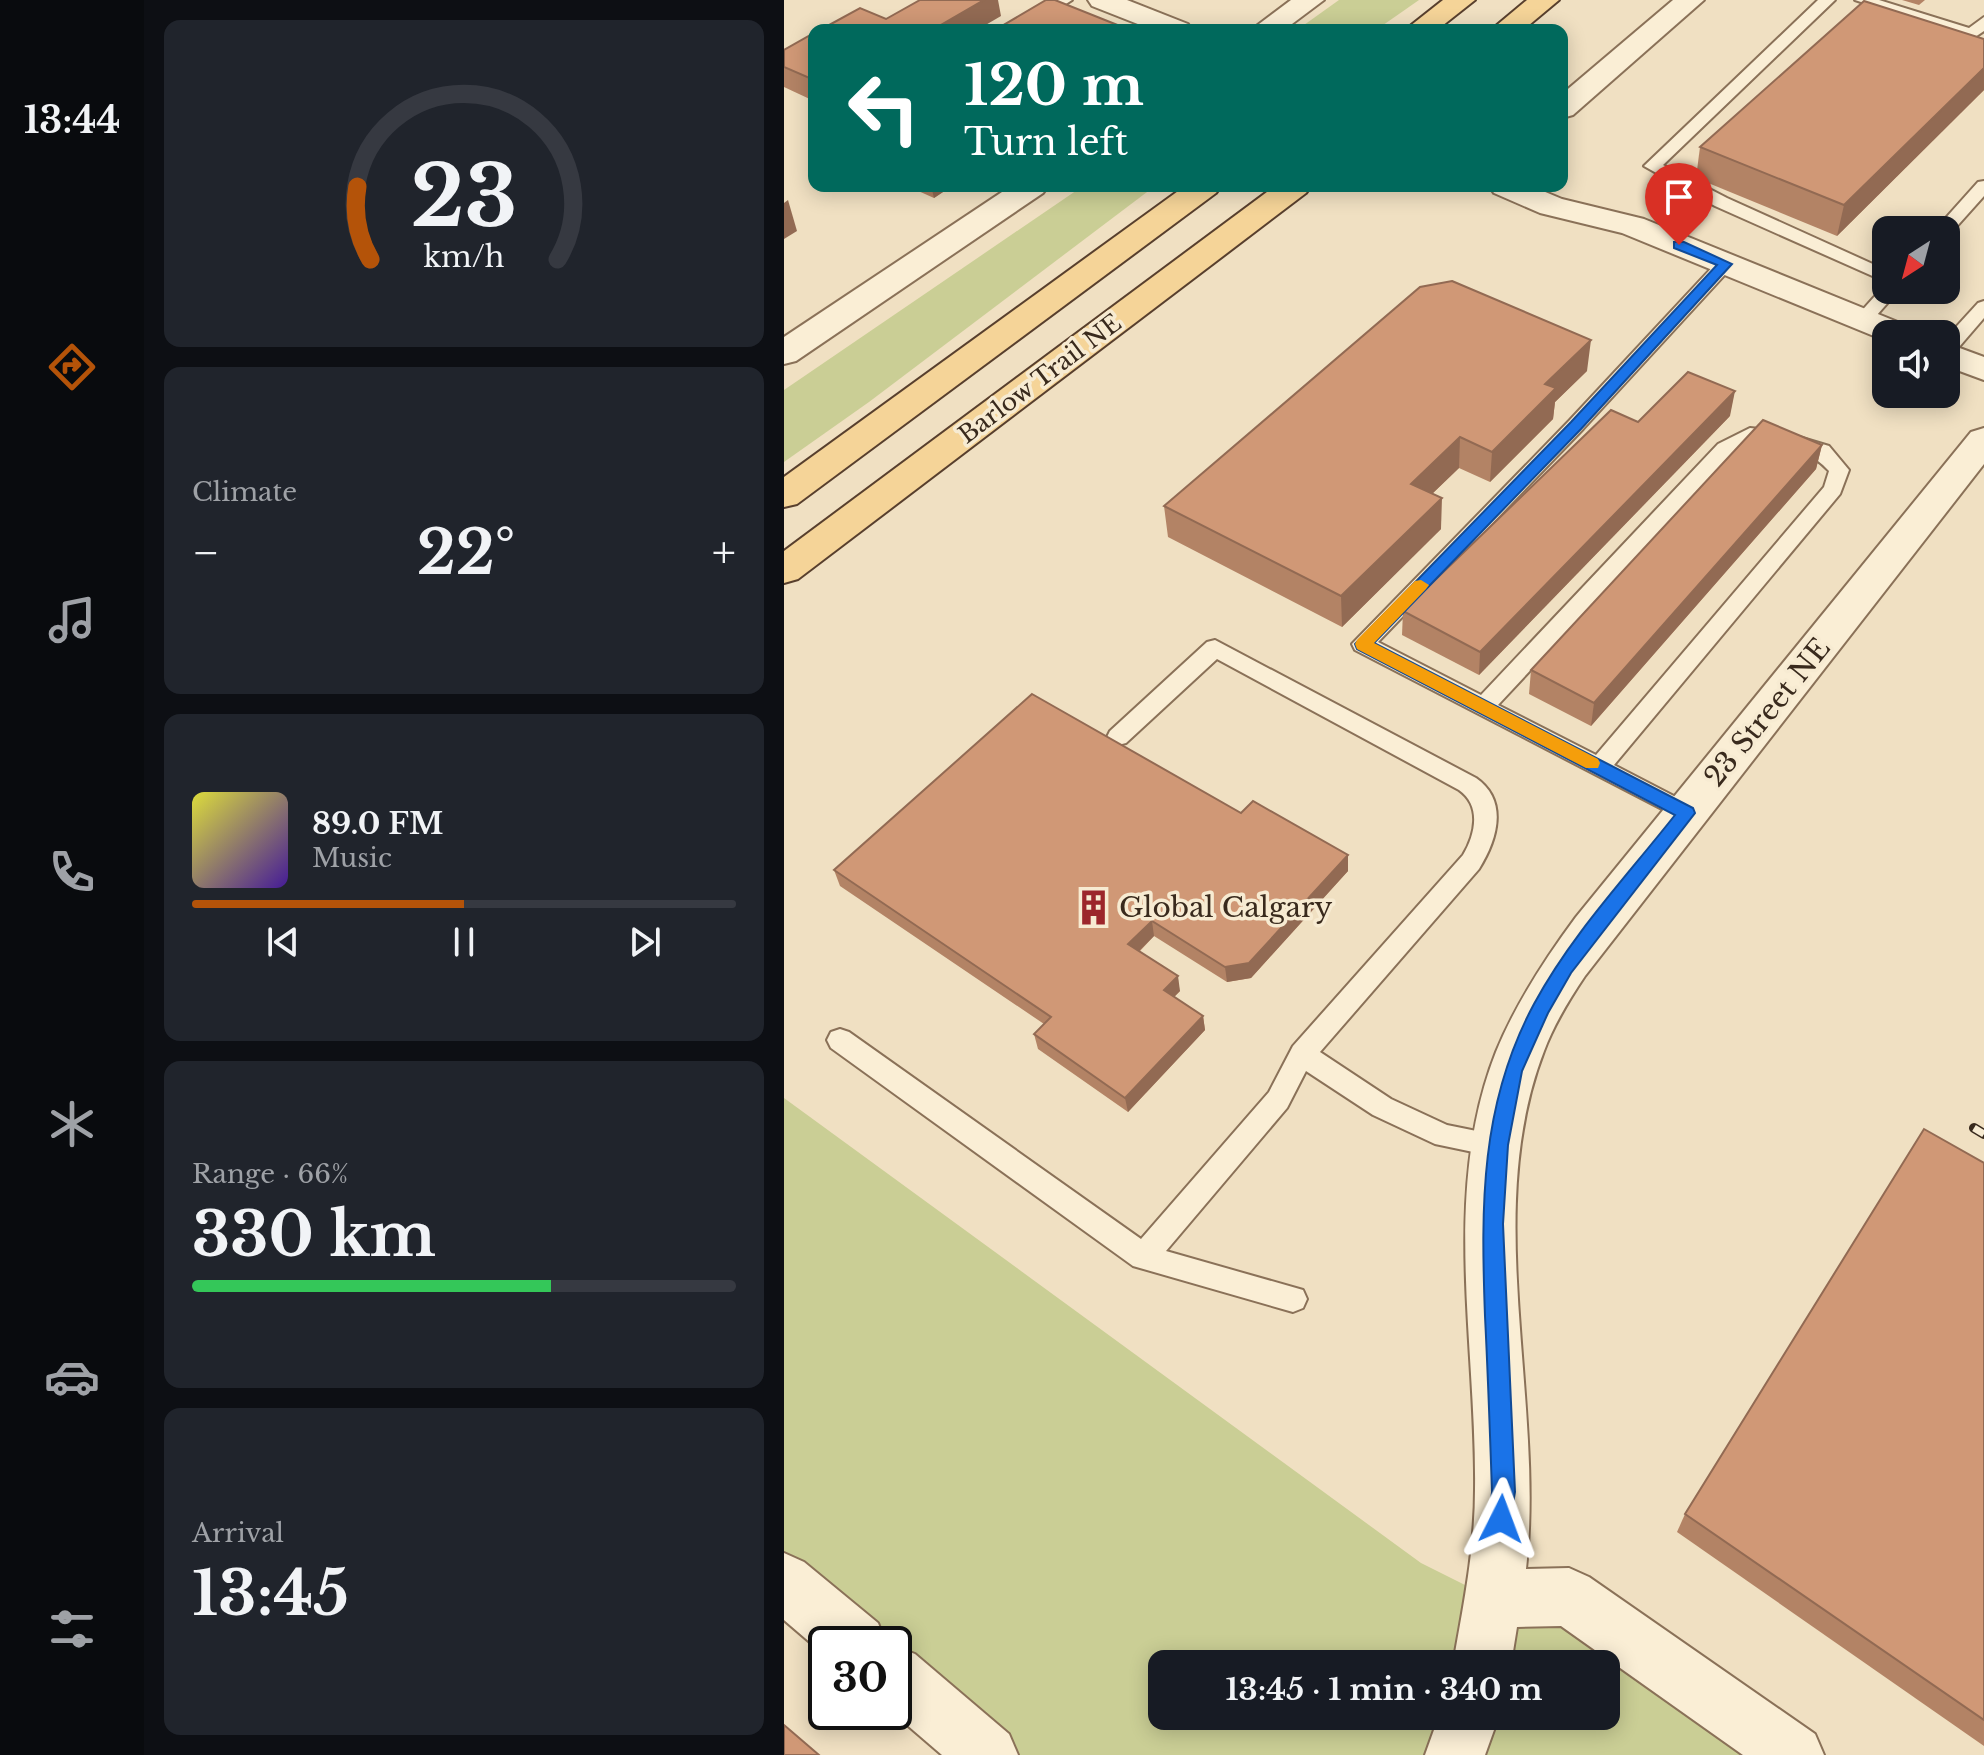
<!DOCTYPE html>
<html lang="en">
<head>
<meta charset="utf-8">
<style>
	body { margin:0; font-family:"Libre Baskerville",serif; background:#20242c; color:#f1f3f6; height:100vh; display:flex; flex-direction:column; font-size:30px; white-space:nowrap }
	* { box-sizing:border-box; margin:0 }
	p { font-size:26px; color:#9ea1a6 }
	.icon { flex:none; width:44px; height:44px; fill:none; stroke:currentColor; stroke-width:2; stroke-linecap:round; stroke-linejoin:round }
	.map { position:relative; flex:1; overflow:hidden }
	.drawer { display:flex; flex-direction:column; gap:20px; padding:20px; background:#0d0f14; width:640px }
	.drawer>* { flex:none }
	.guide { position:absolute; left:24px; top:24px; width:760px; height:168px; border-radius:16px; box-shadow:0 4px 20px #0003; background:#00695c; color:#fff; overflow:hidden }
	.needle { width:52px; rotate:216deg }
	.buttons { position:absolute; left:1088px; top:216px; display:grid; gap:16px }
	.buttons a { display:grid; place-items:center; width:88px; height:88px; border-radius:16px; background:#171b24; box-shadow:0 4px 20px #0003; font-size:40px }
	.speed { position:absolute; left:24px; top:1626px; display:flex; gap:16px; font-size:40px; font-weight:700; text-align:center }
	.speed>* { display:grid; place-content:center; width:104px; height:104px; border-radius:50%; background:#171b24; box-shadow:0 4px 20px #0003; line-height:1 }
	.speed .limit { border:4px solid #111; border-radius:12px; background:#fff; color:#111 }
	.pin { position:absolute; display:grid; place-items:center; width:68px; height:68px; color:#fff; margin:-82px -34px; border-radius:50% 50% 50% 0; rotate:-45deg; box-shadow:0 0 8px #0007 }
	.pin .icon { rotate:45deg }
	.me { position:absolute; width:88px; margin:-44px; rotate:3deg; stroke-linejoin:round; filter:drop-shadow(0 0 6px #0008) }
	.turn { display:flex; align-items:center; gap:28px; height:168px; padding:0 24px; font-size:36px }
	.turn .icon { width:104px; height:104px; stroke-width:2.5 }
	.turn b { display:block; font-size:56px; line-height:68px }
	.big { font-size:60px; font-weight:800; line-height:1.1 }
	.drawer .tile { flex:1; display:flex; flex-direction:column; justify-content:center; gap:12px; min-width:0; padding:0 28px; border-radius:16px; background:#20242c }
	.drawer .dial { align-items:center; gap:0 }
	.dial svg { height:208px; overflow:visible; fill:none; stroke:#363941; stroke-width:7; stroke-linecap:round; text-anchor:middle }
	.dial text { fill:#f1f3f6; stroke:none }
	.song { display:flex; align-items:center; gap:24px }
	.cover { width:96px; height:96px; border-radius:12px; background:linear-gradient(135deg,hsl(60 70% 55%),hsl(260 70% 35%)) }
	.played { height:8px; border-radius:4px; background:linear-gradient(90deg,#b45309 50%,#363941 50%) }
	.keys { display:flex; justify-content:space-around; direction:ltr }
	.heat { display:flex; justify-content:space-between; align-items:center; font-size:44px; direction:ltr }
	.charge { height:12px; border-radius:6px; background:linear-gradient(90deg,#34c759 66%,#363941 0) }
	.trip { position:absolute; left:364px; top:1650px; width:472px; height:80px; border-radius:16px; background:#171b24; box-shadow:0 4px 20px #0003; font-weight:800; line-height:80px; text-align:center }
	main { display:flex; flex:1; min-height:0 }
	.tabs { display:flex; flex-direction:column; width:144px; justify-content:space-around; align-items:center; background:#090b0e; color:#9ea1a6 }
	.tabs .icon { width:56px; height:56px }
	.tabs .on { color:#b45309 }
	.tabs b { font-size:36px; color:#f1f3f6 }
	.map>svg:first-child { display:block }
	.green { fill:#cace95; fill-rule:evenodd }
	.lines { fill:none; stroke-linecap:round; stroke-linejoin:round }
	.service-casing { stroke:#8a7158; stroke-width:4 }
	.minor-casing { stroke:#8a7158; stroke-width:4 }
	.tertiary-casing { stroke:#8a7158; stroke-width:4 }
	.primary-casing { stroke:#583f2d; stroke-width:4 }
	.service { fill:#faeed5; fill-rule:evenodd }
	.minor { fill:#faeed5; fill-rule:evenodd }
	.tertiary { fill:#faeed5; fill-rule:evenodd }
	.primary { fill:#f5d498; fill-rule:evenodd }
	.rail-casing { stroke:#392a1d; stroke-width:10 }
	.rail { stroke:#f7ebd2; stroke-width:7; stroke-dasharray:22; stroke-linecap:butt }
	.wall { fill:#b38365 }
	.shaded-wall { fill:#926a53 }
	.building { fill:#d09876; stroke:#926a53; stroke-width:2 }
	.route { fill:#1a73e8; stroke:#114b97; stroke-width:2 }
	.slow { fill:#f59e0b }
	.labels { text-anchor:middle; stroke-width:7; stroke-linejoin:round; paint-order:stroke }
	.far-street-label { font-size:24px; fill:#392a1d; stroke:#f7ebd2 }
	.street-label { font-size:28px; fill:#392a1d; stroke:#f7ebd2 }
	.poi-label { font-size:28px; fill:#392a1d; stroke:#f7ebd2; text-anchor:start }
</style>
</head>
<body>
<main>
<nav class="tabs">
<b>13:44</b>
<svg class="icon on" aria-label="directions" viewBox="0 0 24 24"><path d="M12 3l9 9-9 9-9-9zM9 14v-3h6M13 9l2 2-2 2"/></svg>
<svg class="icon" aria-label="music" viewBox="0 0 24 24"><path d="M9 18V5l10-2v13"/><circle cx="6" cy="18" r="3"/><circle cx="16" cy="16" r="3"/></svg>
<svg class="icon" aria-label="phone" viewBox="0 0 24 24"><path d="M5 4h4l2 5-3 2q2 4 5 5l2-3 5 2v4C11 20 4 13 5 4z"/></svg>
<svg class="icon" aria-label="climate" viewBox="0 0 24 24"><path d="M12 3v18M4 7l16 10M4 17L20 7"/></svg>
<svg class="icon" aria-label="car" viewBox="0 0 24 24"><path d="M5 17H2v-5l4-1 3-4h7l3 4 3 1v5h-3M9 17h6M6 11h13"/><circle cx="7" cy="17" r="2"/><circle cx="17" cy="17" r="2"/></svg>
<svg class="icon" aria-label="filters" viewBox="0 0 24 24"><path d="M4 7h16M4 17h16"/><circle cx="9" cy="7" r="2"/><circle cx="15" cy="17" r="2"/></svg>
</nav>
<section class="drawer">
<div class="tile dial"><svg viewBox="0 0 100 80">
<path d="M14 69A42 42 0 1 1 86 69"/>
<path d="M14 69A42 42 0 0 1 9 41" stroke="#b45309"/>
<text x="50" y="56" font-size="32" font-weight="700">23</text>
<text x="50" y="72" font-size="11">km/h</text>
</svg></div>
<div class="tile"><p>Climate</p>
<div class="heat"><a>−</a><b class="big">22°</b><a>+</a></div>
</div>
<div class="tile">
<div class="song"><i class="cover"></i><div><b>89.0 FM</b><p>Music</p></div></div>
<div class="played"></div>
<div class="keys"><svg class="icon" aria-label="previous" viewBox="0 0 24 24"><path d="M18 5L8 12l10 7zM5 5v14"/></svg><svg class="icon" aria-label="pause" viewBox="0 0 24 24"><path d="M8 5v14M16 5v14"/></svg><svg class="icon" aria-label="next" viewBox="0 0 24 24"><path d="M6 5l10 7-10 7zM19 5v14"/></svg></div>
</div>
<div class="tile"><p>Range · 66%</p><b class="big">330 km</b><div class="charge"></div></div>
<div class="tile"><p>Arrival</p><b class="big">13:45</b></div>
</section>
<div class="map">
<svg width="1200" height="1755" viewBox="0 0 1200 1755">
	<rect width="100%" height="100%" fill="#f0e0c2"/>
	<g class="green">
		<path d="M555 0H635L592 30H513Z"/>
		<path d="M299 186H371L85 402 0 462V390Z"/>
		<path d="M0 1098 637 1563 709 1599 785 1597 1010 1755H204L110 1675V1644H73L0 1582ZM378 1664H822V1716H378Z"/>
	</g>
	<g class="lines">
		<defs>
			<g id="service">
				<path d="M269 0H288L241 30H222Z"/>
				<path d="M1034 0H1051L879 165 943 198 1102 270V282L931 206 860 166Z"/>
				<path d="M1071 0H1095L1185 28 1200 17V31L1188 39Z"/>
				<path d="M1200 181V196L1166 234 1162 235V230H1151L1194 182Z"/>
				<path d="M941 259 947 260 950 264 947 268 799 429 594 642 697 695 934 444 966 428 995 431 1045 446 1065 470 1056 494 830 765 911 807 915 813 911 819 903 822 571 650 568 644 785 421 935 260ZM969 441C999 444 1024 448 1045 471L1040 487 812 755 714 705 948 454Z"/>
				<path d="M1100 286 1102 290H1115L1085 324H1073L1070 320 1073 316Z"/>
				<path d="M1200 301V318L1169 354 1162 356V338L1194 303Z"/>
				<path d="M431 640 692 778C725 801 713 840 695 869L536 1052 607 1099 663 1125 722 1137 726 1145 722 1153 713 1157 651 1144 589 1115 522 1071 503 1108 382 1251 519 1290 523 1299 519 1308 509 1312 349 1266 47 1048 43 1040 47 1032 56 1029 65 1032 357 1239 485 1092 509 1046 679 855C691 835 698 806 675 790L433 659 342 743 334 745 326 743 323 737 326 731 423 642Z"/>
			</g>
			<g id="minor">
				<path d="M507 0H540L500 30H467Z"/>
				<path d="M889 0H920L789 115 778 118V94Z"/>
				<path d="M227 186H264L259 193 12 361 0 364V337Z"/>
				<path d="M1200 428V464L801 976C785 1000 770 1024 760 1051 697 1213 761 1401 742 1569L785 1568 805 1577 1031 1734 1040 1755H959L777 1626 733 1627 727 1664H669C679 1607 691 1549 691 1490 693 1346 657 1191 712 1052 732 1003 761 959 792 917L1187 432Z"/>
				<path d="M0 1553 20 1562 94 1623 102 1644H42V1656L0 1620Z"/>
				<path d="M110 1646 131 1654 225 1734 234 1755H158L108 1712Z"/>
				<path d="M655 1716H715L701 1755H641Z"/>
			</g>
			<g id="tertiary">
				<path d="M304 0H343L404 24 408 30H369L308 6Z"/>
				<path d="M705 186H747L778 199 860 219 1126 327 1131 334H1102V341L838 233 756 213 710 193Z"/>
				<path d="M1162 343 1200 357V380L1162 366Z"/>
			</g>
			<g id="primary">
				<path d="M659 0H691L653 30H621Z"/>
				<path d="M743 0H775L739 30H707Z"/>
				<path d="M401 186H437L432 193 13 504 0 507V477Z"/>
				<path d="M491 186H527L522 193 14 579 0 583V551Z"/>
			</g>
		</defs>
		<use href="#service" class="service-casing"/>
		<use href="#minor" class="minor-casing"/>
		<use href="#tertiary" class="tertiary-casing"/>
		<use href="#primary" class="primary-casing"/>
		<use href="#service" class="service"/>
		<use href="#minor" class="minor"/>
		<use href="#tertiary" class="tertiary"/>
		<use href="#primary" class="primary"/>
		<defs>
			<path id="rail" d="M1190 1128 1200 1134"/>
		</defs>
		<use href="#rail" class="rail-casing"/>
		<use href="#rail" class="rail"/>
	</g>
	<g class="wall">
		<path d="M1118 0H1141L1135 5Z"/>
		<path d="M30 33V101L0 87V50Z"/>
		<path d="M1200 39V90L1053 236 912 178 916 147Z"/>
		<path d="M123 186H168L150 198Z"/>
		<path d="M803 371 771 402 769 419 706 482 675 468 648 494 657 529 558 627 384 537 380 506Z"/>
		<path d="M946 416 695 675 618 635 619 611Z"/>
		<path d="M1038 445 1032 469 807 726 745 694 747 670Z"/>
		<path d="M457 813 564 871 467 978 443 982 370 936 356 951 396 991 390 997 419 1016 421 1030 344 1112 254 1049 250 1034 260 1024 56 886 50 870Z"/>
		<path d="M1200 1163V1746L893 1532 901 1514Z"/>
	</g>
	<g class="shaded-wall">
		<path d="M200 0H214L217 16 193 30H148Z"/>
		<path d="M1200 68V90L1053 236 1060 205Z"/>
		<path d="M147 186H168L150 198Z"/>
		<path d="M4 200 13 231 0 239V203Z"/>
		<path d="M807 340 803 371 771 402 769 419 706 482 708 452 761 384Z"/>
		<path d="M951 391 946 416 695 675 696 652Z"/>
		<path d="M676 437 675 468 626 515 627 484Z"/>
		<path d="M1038 445 1032 469 807 726 810 703Z"/>
		<path d="M658 498 657 529 558 627 557 596Z"/>
		<path d="M564 855V871L467 978 443 982 441 967Z"/>
		<path d="M368 921 370 936 347 959 344 944Z"/>
		<path d="M394 976 396 991 382 1005 380 990Z"/>
		<path d="M419 1016 421 1030 344 1112 341 1098Z"/>
	</g>
	<g class="building">
		<path d="M136 0H200L148 30H36L76 8 102 19Z"/>
		<path d="M262 0H271L346 30H211Z"/>
		<path d="M1080 1 1200 39V68L1060 205 916 147Z"/>
		<path d="M30 33V80L0 67V50Z"/>
		<path d="M668 281 807 340 761 384 772 388 708 452 676 437 627 484 658 498 557 596 380 506 636 287Z"/>
		<path d="M904 372 951 391 696 652 619 611 827 410 854 422Z"/>
		<path d="M979 420 1038 445 810 703 747 670Z"/>
		<path d="M248 694 457 813 469 801 564 855 465 963 441 967 368 921 344 944 394 976 380 990 419 1016 341 1098 250 1034 267 1017 50 870Z"/>
		<path d="M1140 1129 1200 1163V1720L901 1514Z"/>
		<path d="M0 1725 35 1755H0Z"/>
	</g>
	<path class="route" d="M890 242H900L948 264 797 429 590 643 909 808 911 813 787 973 764 1013 738 1071 724 1145 719 1224 731 1492 725 1527 717 1530 709 1527 705 1519 708 1492C706 1433 704 1375 701 1316 697 1206 696 1104 750 1004 787 935 843 876 891 815L573 649 571 644 787 422 933 265 890 248Z"/>
	<path class="slow" d="M637 580 645 585 642 589 590 643 814 759 816 763 814 768H802L573 649 571 644 573 640 631 581Z"/>
	<defs>
		<symbol id="building-bare" viewBox="-9 -9 18 18"><path d="M-4-6H4V6H1V3H-1V6H-4ZM-2.5-4.3h1.7v1.8h-1.7ZM.8-4.3h1.7v1.8H.8ZM-2.5-1h1.7V.8h-1.7ZM.8-1h1.7V.8H.8Z" fill="#9c262b" stroke="#f7ebd2" stroke-width="2.5" paint-order="stroke"/></symbol>
	</defs>
	<g fill-rule="evenodd">
		<use href="#building-bare" x="284" y="882" width="51" height="51"/>
	</g>
	<g class="labels">
		<g class="far-street-label">
			<text transform="translate(256 379) rotate(-37)" y="8">Barlow Trail NE</text>
		</g>
		<g class="street-label">
			<text transform="translate(983 712) rotate(-51)" y="10">23 Street NE</text>
		</g>
		<g class="poi-label">
			<text x="335" y="917">Global Calgary</text>
		</g>
	</g>
</svg>
<div class="buttons">
<a><svg class="needle" viewBox="-14 -14 28 28"><path d="M0-13l5 13h-10z" fill="#e53935"/><path d="M0 13l5-13h-10z" fill="#9ea1a6"/></svg></a>
<a><svg class="icon" aria-label="sound" viewBox="0 0 24 24"><path d="M4 9h4l5-4v14l-5-4H4zM17 9q2 3 0 6"/></svg></a>
</div>
<div class="speed"><div class="limit">30</div></div>
<div class="pin" style="left:895px;top:245px;background:#d93025"><svg class="icon" aria-label="arrive" viewBox="0 0 24 24"><path d="M6 21V4h12l-3 4 3 4H6"/></svg></div>
<svg class="me" style="left:717px;top:1519px" viewBox="-20 -20 40 40"><path d="M0-17L14 15 0 8-14 15z" fill="#1a73e8" stroke="#fff" stroke-width="4"/></svg>
<div class="trip">13:45 · 1 min · 340 m</div>
<div class="guide">
<div class="turn"><svg class="icon" aria-label="left" viewBox="0 0 24 24"><path d="M17 20v-9H6M10 6l-5 5 5 5"/></svg><div><b>120 m</b>Turn left</div></div>
</div>
</div>
</main>
</body>
</html>
